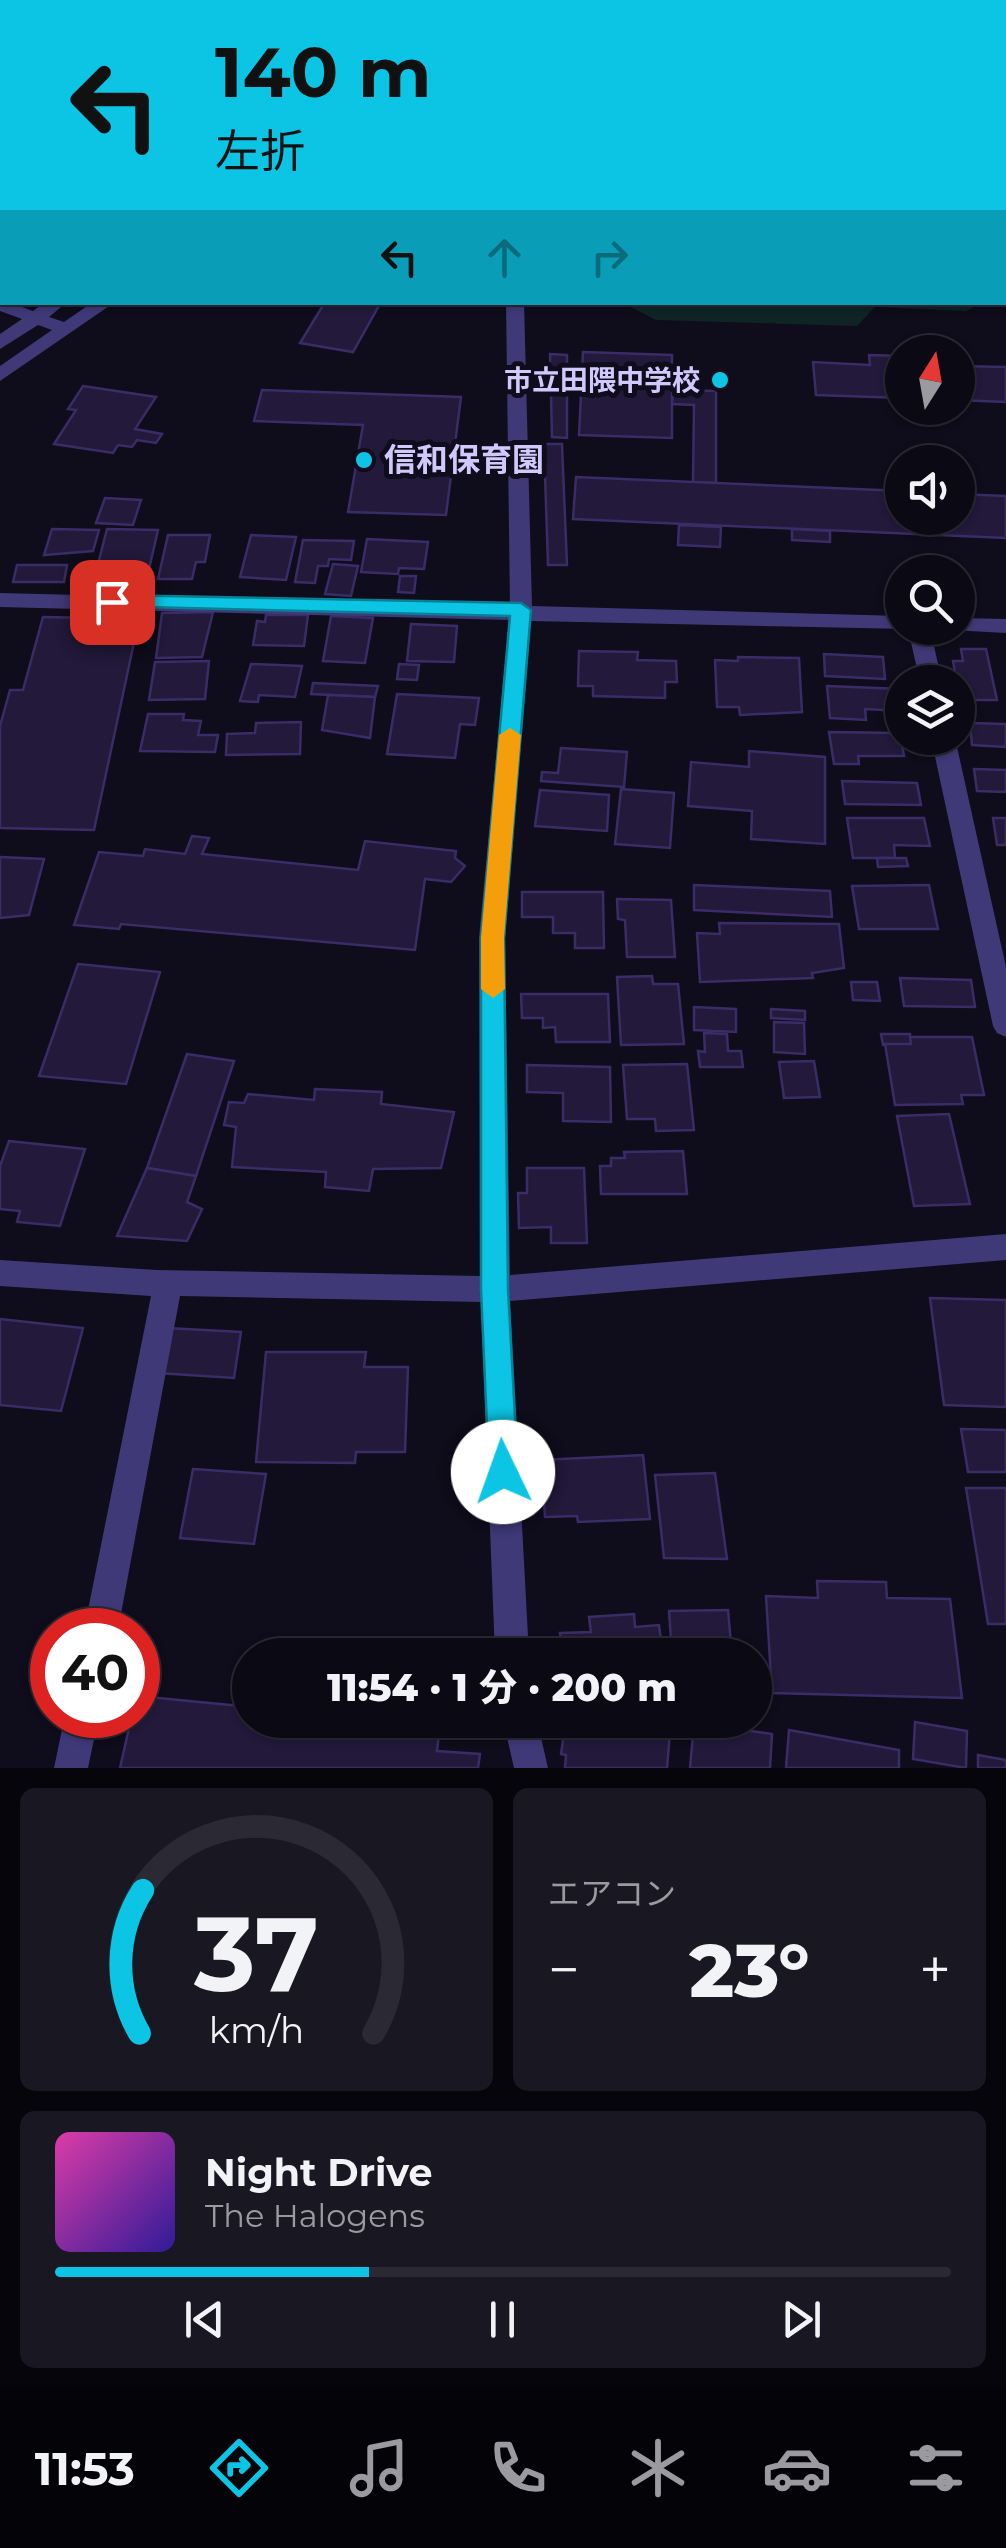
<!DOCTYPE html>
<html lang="ja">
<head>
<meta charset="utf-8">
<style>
	body { margin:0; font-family:Montserrat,"Noto Sans JP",sans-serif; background:#191722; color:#f1f3f6; height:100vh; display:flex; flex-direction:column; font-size:38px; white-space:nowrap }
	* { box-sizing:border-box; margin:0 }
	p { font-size:32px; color:#9a9aa0 }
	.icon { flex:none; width:55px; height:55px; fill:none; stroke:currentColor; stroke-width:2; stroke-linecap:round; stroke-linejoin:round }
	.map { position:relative; height:1768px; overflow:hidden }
	.panel { display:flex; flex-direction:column; gap:20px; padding:20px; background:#06050b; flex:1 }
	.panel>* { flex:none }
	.hud { position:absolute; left:0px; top:0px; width:1008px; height:305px; box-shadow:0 2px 8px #0004,0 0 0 2px #2b2a34; background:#0cc5e5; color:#111; overflow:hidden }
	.needle { width:65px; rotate:11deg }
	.buttons { position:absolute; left:885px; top:335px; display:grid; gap:20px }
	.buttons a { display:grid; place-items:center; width:90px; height:90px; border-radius:50%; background:#0b0914; box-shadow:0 2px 8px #0004,0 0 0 2px #2b2a34; font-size:50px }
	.speed { position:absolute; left:30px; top:1608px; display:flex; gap:20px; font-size:50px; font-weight:700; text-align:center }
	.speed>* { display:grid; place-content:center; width:130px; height:130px; border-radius:50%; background:#0b0914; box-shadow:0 2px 8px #0004,0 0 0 2px #2b2a34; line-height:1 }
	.speed .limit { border:15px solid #d22; background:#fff; color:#111 }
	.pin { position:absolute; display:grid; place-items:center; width:85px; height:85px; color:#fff; margin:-42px; border-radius:20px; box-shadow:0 5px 15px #0006 }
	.me { position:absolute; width:110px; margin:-55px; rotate:357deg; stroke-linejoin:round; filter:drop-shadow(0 0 8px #0008) }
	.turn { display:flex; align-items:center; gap:35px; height:210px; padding:0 50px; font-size:45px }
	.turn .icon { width:130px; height:130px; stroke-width:2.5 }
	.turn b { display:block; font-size:70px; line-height:85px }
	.lanes { display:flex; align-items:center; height:95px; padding:0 50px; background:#0003; justify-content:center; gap:50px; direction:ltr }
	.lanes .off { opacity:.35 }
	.big { font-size:75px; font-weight:800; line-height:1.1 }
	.panel .card { flex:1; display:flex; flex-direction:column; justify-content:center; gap:15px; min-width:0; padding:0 35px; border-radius:15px; background:#191722 }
	.panel .dial { align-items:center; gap:0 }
	.dial svg { height:260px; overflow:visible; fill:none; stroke:#2b2a34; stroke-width:7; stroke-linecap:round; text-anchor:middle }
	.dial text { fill:#f1f3f6; stroke:none }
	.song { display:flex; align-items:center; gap:30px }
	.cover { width:120px; height:120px; border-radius:15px; background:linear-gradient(135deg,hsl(320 70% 55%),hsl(250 70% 35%)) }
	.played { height:10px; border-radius:5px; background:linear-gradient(90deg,#0cc5e5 35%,#2b2a34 35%) }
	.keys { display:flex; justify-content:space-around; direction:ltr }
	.heat { display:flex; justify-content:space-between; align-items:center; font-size:55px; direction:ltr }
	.panel .tiles { flex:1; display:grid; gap:20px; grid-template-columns:1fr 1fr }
	.card:last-child { grid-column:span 2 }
	.trip { position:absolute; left:232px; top:1638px; width:540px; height:100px; border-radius:50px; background:#0b0914; box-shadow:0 2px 8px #0004,0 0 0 2px #2b2a34; font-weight:800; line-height:100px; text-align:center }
	.tabs { display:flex; height:160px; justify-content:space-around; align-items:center; background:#040408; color:#9a9aa0 }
	.tabs .icon { width:70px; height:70px }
	.tabs .current { color:#0cc5e5 }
	.tabs b { font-size:45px; color:#f1f3f6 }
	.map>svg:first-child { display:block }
	.green { fill:#0f2425 }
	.building { fill:#22193b; stroke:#3a2c66; stroke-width:2.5 }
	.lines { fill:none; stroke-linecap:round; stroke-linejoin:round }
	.minor { fill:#3f3978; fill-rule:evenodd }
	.route { fill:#0cc5e5; stroke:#088095; stroke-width:2.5 }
	.slow { fill:#f59e0b }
	.poi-dot { fill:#0cc5e5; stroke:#0f0c1b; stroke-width:4 }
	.labels { text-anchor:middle; stroke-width:10; stroke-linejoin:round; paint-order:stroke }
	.far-poi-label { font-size:28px; font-weight:bold; fill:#d1c9fc; stroke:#0f0c1b; text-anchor:end }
	.poi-label { font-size:32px; font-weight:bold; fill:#d1c9fc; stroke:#0f0c1b; text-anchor:start }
</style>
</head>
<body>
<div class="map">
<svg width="1006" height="1768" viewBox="0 0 1006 1768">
	<rect width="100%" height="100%" fill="#0f0c1b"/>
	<path class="green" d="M623 303H981L966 311 875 307 857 326 656 320Z"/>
	<g class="building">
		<path d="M325 302H381L353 352 300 343Z"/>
		<path d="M583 352 672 355V438L579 435Z"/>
		<path d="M550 354 567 355V438L552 437Z"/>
		<path d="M869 355 902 356V398L816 395 813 362 870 365Z"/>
		<path d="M958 366 1006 367V402L958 400Z"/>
		<path d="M83 386 156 397 135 429 162 434 156 443 137 440 132 447 118 445 113 453 54 444 76 410 68 409Z"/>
		<path d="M262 390 461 397 446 515 348 512 363 425 254 421Z"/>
		<path d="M673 390 716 391V483L693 482 694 405 672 404Z"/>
		<path d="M544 444H562L567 565H548Z"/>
		<path d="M576 477 902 491V518H958V494L1006 496V538L573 519Z"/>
		<path d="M105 498 141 500 133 525 96 523Z"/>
		<path d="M679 525 721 527 720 547 678 545Z"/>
		<path d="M52 529 99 530 93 551 44 555Z"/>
		<path d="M107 529 158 530 149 569 97 568Z"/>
		<path d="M792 529 830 531V542L792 540Z"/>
		<path d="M168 535H210L205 562H196L192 579H158Z"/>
		<path d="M251 535 296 537 286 580 240 577Z"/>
		<path d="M367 539 428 542 424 569 399 568 398 574 361 572Z"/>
		<path d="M303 540 354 541 351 560 329 559 328 566H318L315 583 295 582Z"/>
		<path d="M333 564 358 566 351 596 325 594Z"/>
		<path d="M17 565H67L64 582H13Z"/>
		<path d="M400 576H416L414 593 398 592Z"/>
		<path d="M213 612 202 657 156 658 162 613Z"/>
		<path d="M266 615H308L304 646 253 645 257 621 265 622Z"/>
		<path d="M331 616 373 618 365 663 323 661Z"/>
		<path d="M43 617 139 619 94 830 0 828V726L10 690H23Z"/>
		<path d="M411 624 457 626 454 662 407 661Z"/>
		<path d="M961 649H986L997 700H960L953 661H963Z"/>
		<path d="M579 651 638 652 637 660 676 661 677 682H665V698L593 696V686H578Z"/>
		<path d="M824 654 883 657 885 679 825 676Z"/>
		<path d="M738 657 799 658 802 712 740 715 739 707H717L715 660 738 661Z"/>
		<path d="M209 661 205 699 149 700 155 662Z"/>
		<path d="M251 664 302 666 295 697 259 695 258 702 240 701Z"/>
		<path d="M399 664 419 665 417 680 397 679Z"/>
		<path d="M313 683 378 686 375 697 311 694Z"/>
		<path d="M827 686 902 689V711L865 709 866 720 830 718Z"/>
		<path d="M397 694 479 698 475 725 460 724 455 758 387 754Z"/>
		<path d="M328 695 375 697 370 738 322 730Z"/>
		<path d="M148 714H184L183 720 201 721 198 735H218L215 752 140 751Z"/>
		<path d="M301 722 300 754 226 755 227 734 255 733 256 723Z"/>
		<path d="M970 723 1006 724V747L972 745Z"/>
		<path d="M829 732 900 733 904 756H858L859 764H834Z"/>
		<path d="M561 748 627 752 624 787 541 781 542 772 558 773Z"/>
		<path d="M749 751 825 757V844L751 839 752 811 688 806 691 762 749 767Z"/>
		<path d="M974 769 1006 770V792L977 791Z"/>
		<path d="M842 781 917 783 921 805 845 804Z"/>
		<path d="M621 789 674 793 670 848 615 844Z"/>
		<path d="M540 790 609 795 607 831 535 826Z"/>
		<path d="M847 818H924L930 846 894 845 895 858H853Z"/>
		<path d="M993 818H1006V845H997Z"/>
		<path d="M192 836 209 838 202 854 358 870 365 841 456 851 455 858 465 866 451 882 425 879 415 950 121 924 119 929 74 925 99 852 143 856 145 849 185 854Z"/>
		<path d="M0 857 44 859 29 915 0 918Z"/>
		<path d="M877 858H906L908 866 878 867Z"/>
		<path d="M694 885 830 891 832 917 694 910Z"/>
		<path d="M929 885 938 929H859L852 886Z"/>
		<path d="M522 892H603L604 948H575V933H553V917H522Z"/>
		<path d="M617 899 671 900 675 957H627L625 920 618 919Z"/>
		<path d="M719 923 839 924 844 968 812 973 813 978 700 982 697 933 720 934Z"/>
		<path d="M78 964 160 972 126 1084 39 1076Z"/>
		<path d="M652 976 653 984H678L684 1044 621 1045 617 977Z"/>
		<path d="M900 978 971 980 975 1007 904 1006Z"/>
		<path d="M851 982H877L880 1001 853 1000Z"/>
		<path d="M521 994H608L610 1042H556L555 1027 543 1028V1018H522Z"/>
		<path d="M694 1007 736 1009V1032L694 1030Z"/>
		<path d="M771 1009 805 1011V1020L771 1018Z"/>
		<path d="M774 1022 804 1023 805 1054 774 1052Z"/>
		<path d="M704 1033 727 1034 728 1051H741L743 1067H700L698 1051 705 1052Z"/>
		<path d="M881 1034H910L911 1044 883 1045Z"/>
		<path d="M910 1037H972L984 1095H961L963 1104 895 1105 885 1044H911Z"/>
		<path d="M187 1054 234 1061 196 1176 147 1168Z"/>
		<path d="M814 1061 820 1097 784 1098 779 1062Z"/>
		<path d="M687 1064 694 1130 656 1131 655 1119H627L623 1065Z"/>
		<path d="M527 1065 610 1067 611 1122 563 1121V1093L527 1092Z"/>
		<path d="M315 1089 382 1092 381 1104 454 1112 441 1168 373 1169 369 1191 325 1187 326 1172 232 1167 236 1127 224 1125 229 1102 244 1103 248 1094 314 1100Z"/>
		<path d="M949 1114 970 1204 914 1206 897 1116Z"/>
		<path d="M9 1141 85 1149 60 1226 17 1222 20 1211 0 1209V1166Z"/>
		<path d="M683 1151 687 1194H601L600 1166H611V1158H625L624 1152Z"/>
		<path d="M147 1168 196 1176 187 1202 202 1209 187 1241 117 1236Z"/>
		<path d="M527 1168H584L587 1243H551V1227L519 1228 518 1193H527Z"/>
		<path d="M930 1298 1006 1300V1407L944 1405Z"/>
		<path d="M0 1319 83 1328 61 1411 0 1405Z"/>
		<path d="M167 1328 241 1332 234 1378 158 1373Z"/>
		<path d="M266 1352H366L364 1367H408L405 1452H356L355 1463 256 1462Z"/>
		<path d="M961 1429 1006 1430V1472H968Z"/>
		<path d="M643 1455 650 1519 578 1522 577 1516 545 1517 541 1460Z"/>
		<path d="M193 1469 266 1474 254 1544 180 1538Z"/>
		<path d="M715 1473 727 1559 664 1558 655 1475Z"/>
		<path d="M966 1488H1006V1624H988Z"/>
		<path d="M817 1581 886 1582 887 1598 950 1599 962 1698 772 1693 766 1596 818 1598Z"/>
		<path d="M728 1610 732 1655H672L669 1611Z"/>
		<path d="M634 1614 635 1627 659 1625 663 1655H562L560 1633 591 1632 589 1617Z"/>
		<path d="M138 1696 250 1707V1720H377L440 1726 437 1751 480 1754 478 1768H120L132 1715H138Z"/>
		<path d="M566 1720H671L667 1768H565L566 1755 561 1754Z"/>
		<path d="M915 1722 967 1731 966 1768 913 1759Z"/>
		<path d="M694 1723 772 1734 770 1768H690Z"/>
		<path d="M789 1730 899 1750V1768H786Z"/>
		<path d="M978 1755 1006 1760V1768H978Z"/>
	</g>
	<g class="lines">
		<g class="minor">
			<path d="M722 0H738V2H723Z"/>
			<path d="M969 0H985V2H970Z"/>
			<path d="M0 21 2 22V31H0Z"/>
			<rect x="1005" y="28" width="1" height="10"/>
			<path d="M2 93V110L0 111V94Z"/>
			<rect x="1005" y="102" width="1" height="13"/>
			<path d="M0 299 33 311 45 302H67L49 317 64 322 93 302H115L0 381V366L52 330 38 325 0 349V334L22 319 0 311Z"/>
			<path d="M506 302H524L532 606 902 616V628H930L942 682H920L908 629 531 621 505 938 510 1275 1006 1234V1260L510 1301 529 1655H495L481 1302 180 1296 118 1630H84L151 1296 0 1286V1260L157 1270 480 1276 479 938 509 620 0 607V593L510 606Z"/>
			<path d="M958 618 1006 619V633L950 630 958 628Z"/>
			<path d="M931 738H955L1006 967V1037L997 1033 993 1026Z"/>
			<path d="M65 1715H99L88 1768H54Z"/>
			<path d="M503 1720H537L548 1768H514Z"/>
		</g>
	</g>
	<path class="route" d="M112 595 521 603 531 610 504 938 508 1289 518 1472 513 1482 503 1486 493 1482 489 1472 481 1289V938L510 616 105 606 102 602Z"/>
	<path class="slow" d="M510 728 521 735 504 938 505 989 493 998 481 989V938L499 735Z"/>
	<g class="poi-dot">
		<circle cx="720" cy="380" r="10"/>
		<circle cx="364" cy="460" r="10"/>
	</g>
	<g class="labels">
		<g class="far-poi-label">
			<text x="700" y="390">市立田隈中学校</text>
		</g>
		<g class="poi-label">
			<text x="384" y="471">信和保育園</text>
		</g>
	</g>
</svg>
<div class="buttons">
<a><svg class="needle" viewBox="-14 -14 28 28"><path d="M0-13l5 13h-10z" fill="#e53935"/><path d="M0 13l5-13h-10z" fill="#9a9aa0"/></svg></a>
<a><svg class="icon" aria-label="sound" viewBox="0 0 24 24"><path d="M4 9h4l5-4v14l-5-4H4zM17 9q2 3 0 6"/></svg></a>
<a><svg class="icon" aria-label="search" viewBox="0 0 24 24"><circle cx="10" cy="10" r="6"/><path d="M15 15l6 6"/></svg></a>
<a><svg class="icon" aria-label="layers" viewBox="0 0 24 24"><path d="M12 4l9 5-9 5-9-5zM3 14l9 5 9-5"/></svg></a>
</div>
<div class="speed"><div class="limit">40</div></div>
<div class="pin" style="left:112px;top:602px;background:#d93025"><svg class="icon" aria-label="arrive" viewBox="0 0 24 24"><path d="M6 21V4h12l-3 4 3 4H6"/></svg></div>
<svg class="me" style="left:503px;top:1472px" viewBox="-20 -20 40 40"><circle r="19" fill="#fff"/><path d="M0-13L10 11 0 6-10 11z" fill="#0cc5e5"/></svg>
<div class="trip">11:54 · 1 分 · 200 m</div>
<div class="hud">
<div class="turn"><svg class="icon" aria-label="left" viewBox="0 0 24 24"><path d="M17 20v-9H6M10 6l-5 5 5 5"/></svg><div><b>140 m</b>左折</div></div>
<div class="lanes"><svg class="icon" aria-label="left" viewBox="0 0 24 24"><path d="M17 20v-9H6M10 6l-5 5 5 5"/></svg><svg class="icon off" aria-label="ahead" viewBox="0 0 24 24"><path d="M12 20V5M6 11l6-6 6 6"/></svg><svg class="icon off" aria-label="right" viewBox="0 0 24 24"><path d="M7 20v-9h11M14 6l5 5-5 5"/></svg></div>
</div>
</div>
<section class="panel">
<div class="tiles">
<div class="card dial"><svg viewBox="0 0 100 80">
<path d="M14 69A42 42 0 1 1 86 69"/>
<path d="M14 69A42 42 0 0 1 15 25" stroke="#0cc5e5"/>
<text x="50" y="56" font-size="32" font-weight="700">37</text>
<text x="50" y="72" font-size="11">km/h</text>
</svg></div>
<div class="card"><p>エアコン</p>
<div class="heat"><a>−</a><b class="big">23°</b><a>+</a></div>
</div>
<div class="card">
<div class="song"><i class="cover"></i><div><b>Night Drive</b><p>The Halogens</p></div></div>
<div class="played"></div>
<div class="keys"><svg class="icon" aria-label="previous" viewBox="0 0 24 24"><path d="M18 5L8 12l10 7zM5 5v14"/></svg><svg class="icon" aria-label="pause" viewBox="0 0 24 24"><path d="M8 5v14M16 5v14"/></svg><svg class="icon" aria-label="next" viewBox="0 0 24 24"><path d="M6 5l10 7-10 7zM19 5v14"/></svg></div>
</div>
</div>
</section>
<nav class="tabs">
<b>11:53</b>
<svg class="icon current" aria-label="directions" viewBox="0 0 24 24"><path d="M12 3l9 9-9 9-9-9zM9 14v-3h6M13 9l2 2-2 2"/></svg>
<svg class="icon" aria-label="music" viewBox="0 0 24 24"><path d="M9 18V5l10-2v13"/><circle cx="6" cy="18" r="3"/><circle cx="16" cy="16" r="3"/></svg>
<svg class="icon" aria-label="phone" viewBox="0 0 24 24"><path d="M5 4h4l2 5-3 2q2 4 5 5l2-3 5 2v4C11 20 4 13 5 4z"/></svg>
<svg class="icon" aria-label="climate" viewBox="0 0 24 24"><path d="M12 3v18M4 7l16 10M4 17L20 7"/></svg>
<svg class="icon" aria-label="car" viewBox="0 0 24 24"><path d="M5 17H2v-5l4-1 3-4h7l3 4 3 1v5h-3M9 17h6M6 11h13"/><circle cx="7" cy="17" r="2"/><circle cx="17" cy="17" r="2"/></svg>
<svg class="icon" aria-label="filters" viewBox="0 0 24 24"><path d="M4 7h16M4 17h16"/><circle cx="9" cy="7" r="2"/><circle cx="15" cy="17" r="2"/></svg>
</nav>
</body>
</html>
